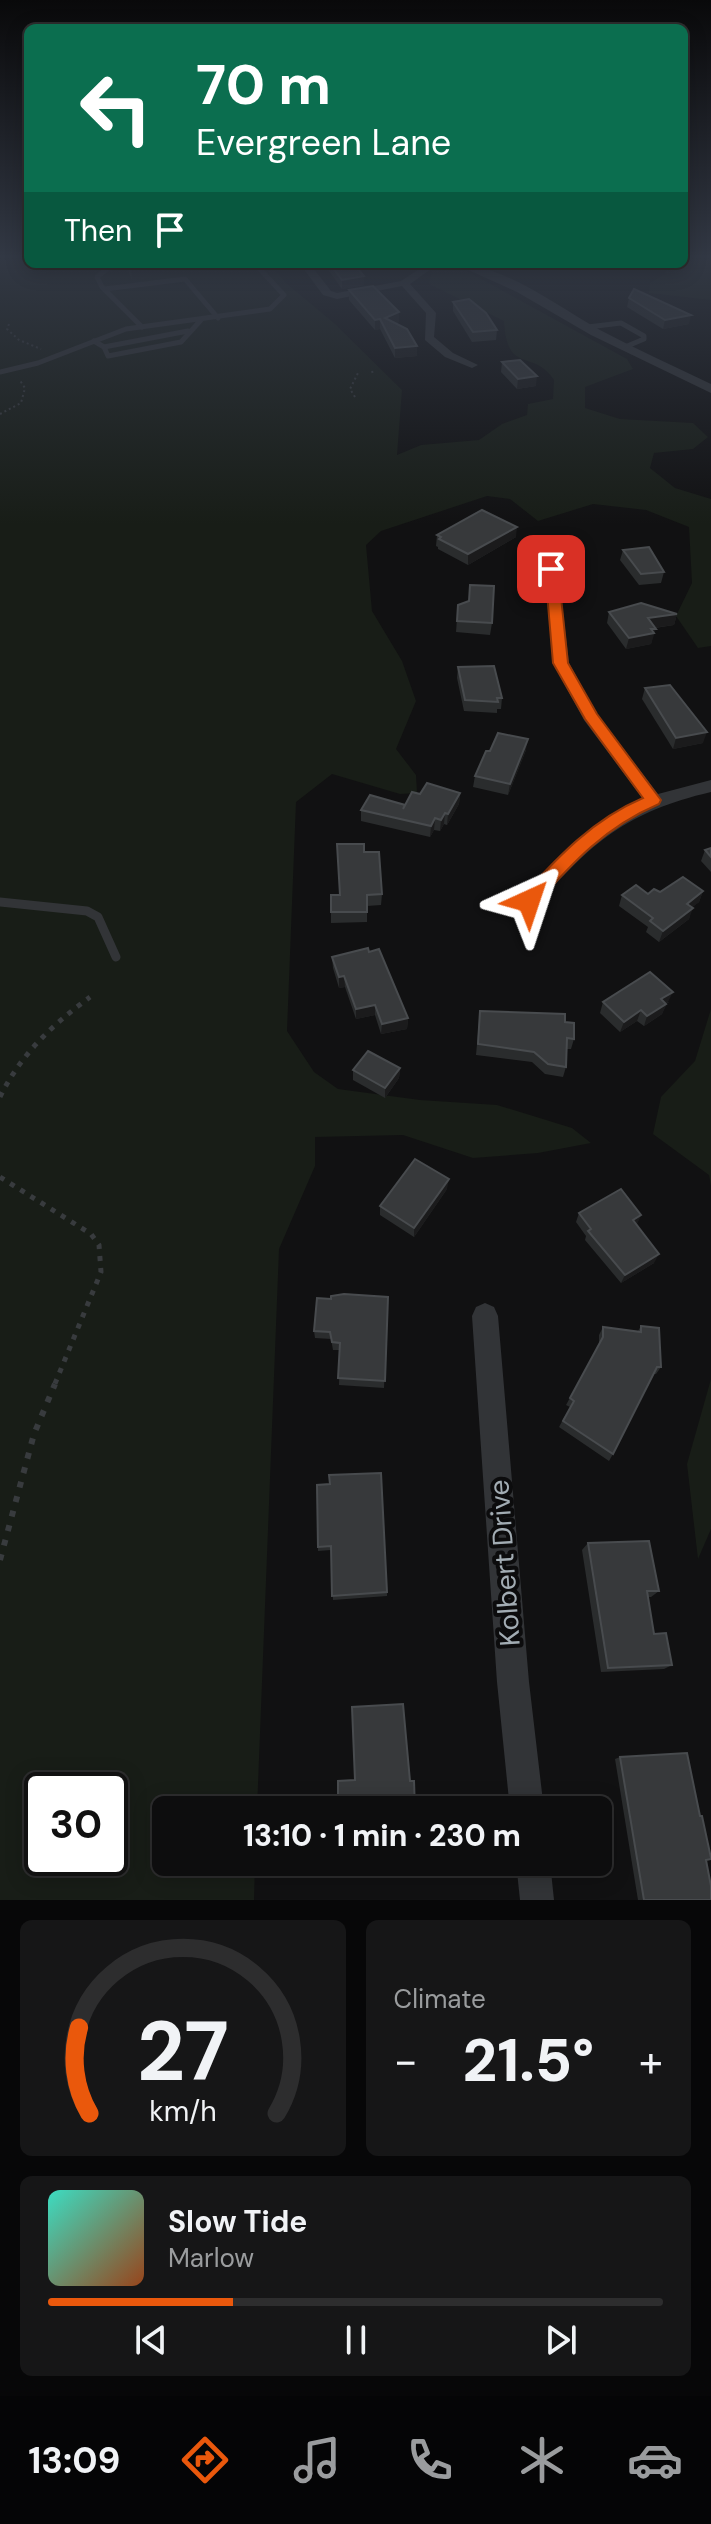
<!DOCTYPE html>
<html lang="en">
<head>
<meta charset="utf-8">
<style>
	body { margin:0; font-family:"DM Sans",sans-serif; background:#161617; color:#f1f3f6; height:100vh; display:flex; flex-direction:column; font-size:30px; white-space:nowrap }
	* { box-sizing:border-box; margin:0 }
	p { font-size:26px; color:#9a9c9e }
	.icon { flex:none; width:44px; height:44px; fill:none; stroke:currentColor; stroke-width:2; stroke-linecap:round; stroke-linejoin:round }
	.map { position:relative; height:1900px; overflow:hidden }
	.side { display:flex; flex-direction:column; gap:20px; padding:20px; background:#070708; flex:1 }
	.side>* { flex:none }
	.top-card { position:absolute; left:24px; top:24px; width:664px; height:244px; border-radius:12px; box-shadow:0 4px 20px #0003,0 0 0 2px #2d2d2e; background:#0b6e4f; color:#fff; overflow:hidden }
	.speed { position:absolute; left:24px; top:1772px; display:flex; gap:16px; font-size:40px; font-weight:700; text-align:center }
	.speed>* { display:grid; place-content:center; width:104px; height:104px; border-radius:50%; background:#0d0d0e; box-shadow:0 4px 20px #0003,0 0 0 2px #2d2d2e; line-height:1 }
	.speed .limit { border:4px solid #111; border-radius:12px; background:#fff; color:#111 }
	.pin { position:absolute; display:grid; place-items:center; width:68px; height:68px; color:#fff; margin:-34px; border-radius:16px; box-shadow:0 4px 12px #0006 }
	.me { position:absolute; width:88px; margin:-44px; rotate:42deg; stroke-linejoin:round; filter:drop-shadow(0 0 6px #0008) }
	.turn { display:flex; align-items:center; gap:28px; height:168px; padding:0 40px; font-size:36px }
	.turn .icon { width:104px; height:104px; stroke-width:2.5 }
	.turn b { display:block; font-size:56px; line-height:68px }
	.then { display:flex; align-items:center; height:76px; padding:0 40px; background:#0003; gap:16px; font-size:30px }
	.big { font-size:60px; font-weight:800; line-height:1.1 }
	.side .tile { flex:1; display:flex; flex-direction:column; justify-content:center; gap:12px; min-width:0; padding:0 28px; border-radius:12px; background:#161617 }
	.side .dial { align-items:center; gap:0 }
	.dial svg { height:208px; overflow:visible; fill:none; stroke:#2d2d2e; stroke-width:7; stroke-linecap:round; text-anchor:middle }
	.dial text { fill:#f1f3f6; stroke:none }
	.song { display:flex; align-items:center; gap:24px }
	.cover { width:96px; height:96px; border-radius:12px; background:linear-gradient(135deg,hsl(170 70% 55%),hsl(20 70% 35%)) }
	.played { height:8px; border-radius:4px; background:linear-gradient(90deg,#ea580c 30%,#2d2d2e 30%) }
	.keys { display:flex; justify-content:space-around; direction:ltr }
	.heat { display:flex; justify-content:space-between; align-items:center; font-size:44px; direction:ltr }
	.side .tiles { flex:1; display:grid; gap:20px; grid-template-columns:1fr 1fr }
	.tile:last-child { grid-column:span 2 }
	.trip { position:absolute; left:152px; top:1796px; width:460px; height:80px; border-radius:12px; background:#0d0d0e; box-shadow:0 4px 20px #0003,0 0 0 2px #2d2d2e; font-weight:800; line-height:80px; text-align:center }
	.dock { display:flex; height:128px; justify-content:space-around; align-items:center; background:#050506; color:#9a9c9e }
	.dock .icon { width:56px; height:56px }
	.dock .current { color:#ea580c }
	.dock b { font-size:36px; color:#f1f3f6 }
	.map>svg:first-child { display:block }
	.green { fill:#181d17; fill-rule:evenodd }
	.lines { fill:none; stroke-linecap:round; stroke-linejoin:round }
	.path-far2 { stroke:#383b3e; stroke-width:2; stroke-dasharray:2 3; stroke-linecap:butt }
	.path-far1 { stroke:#383b3e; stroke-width:5; stroke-dasharray:5 7; stroke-linecap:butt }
	.path { stroke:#383b3e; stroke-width:6; stroke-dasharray:6 9; stroke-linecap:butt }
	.service-far1 { stroke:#323437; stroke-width:5 }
	.service { stroke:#323437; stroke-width:9 }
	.minor { fill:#323437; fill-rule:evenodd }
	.tertiary { fill:#323437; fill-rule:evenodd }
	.wall { fill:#2a2c2d }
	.shaded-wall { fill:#1b1b1c }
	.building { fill:#37393b; stroke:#484b4e; stroke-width:2 }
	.route { fill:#ea580c; stroke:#983908; stroke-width:2 }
	.labels { text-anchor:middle; stroke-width:8; stroke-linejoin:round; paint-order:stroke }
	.near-street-label { font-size:28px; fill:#a2acb3; stroke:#0c0c0d }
</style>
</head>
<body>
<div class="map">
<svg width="711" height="1900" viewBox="0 0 711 1900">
	<rect width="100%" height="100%" fill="#111112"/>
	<g class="green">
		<path d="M0 258H28V264H270L286 283 335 324 402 390 397 455 421 445 479 440 502 424 527 415 528 404 553 399 554 380C533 348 507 376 504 321L429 284 432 271 447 267 463 269 627 359 633 369 585 387V408L620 419 693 423 708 437 693 449 654 453 650 468 675 488 711 499V646L698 648 676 616 692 583 689 527 646 510 593 504 538 521 510 499 487 496 381 531 366 545 372 611 402 661 416 701 396 749 416 775 417 793 400 794 332 774 296 802 287 1031 314 1072 338 1089 420 1100 497 1105 572 1128 591 1143 538 1153 473 1158 403 1135 315 1137V1166L279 1249 257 1810H166V1862H255L254 1900H0ZM42 1790H110V1858H42Z"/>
		<path d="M684 258H711V300L649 293 650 283 665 274 666 264H684Z"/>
		<path d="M711 1009V1186L709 1175 653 1134 661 1097 695 1061Z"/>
		<path d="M711 1379V1529L698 1559 687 1464Z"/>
	</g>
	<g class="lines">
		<g class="path-far2">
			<path d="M9 324 7 329 19 340 41 349"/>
			<path d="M372 371 373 374"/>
			<path d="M355 397 350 389 358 373"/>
			<path d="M0 414 21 403 25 388 19 379"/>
		</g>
		<g class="path-far1">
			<path d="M0 1097C21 1054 52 1025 90 997"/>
			<path d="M0 1177 91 1234 99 1245 101 1272 54 1386"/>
		</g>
		<path class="path" d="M0 1560 34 1434 55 1384"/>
		<g class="service-far1">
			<path d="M140 265 108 268 97 277 102 287 142 327"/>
			<path d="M105 289 185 279 218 318"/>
			<path d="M588 327 621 323 644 336V339L625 347"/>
			<path d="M94 341 104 347 108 356 181 342 201 320"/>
			<path d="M104 347 188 331"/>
			<path d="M0 372 38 363 126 329 270 309 284 295 255 264"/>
		</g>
		<path class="service" d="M0 902 87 911 98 917 116 957"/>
		<g class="minor">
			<path d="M300 264H310L331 291 337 293 401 281 427 264H438L410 284 436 313 434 337 453 353 478 365 472 368 445 357 425 340 426 313 402 286 337 299 323 295Z"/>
			<path d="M551 565 558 569 569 663 597 714 658 794 711 780V792C626 812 592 842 536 906H522L519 901 522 896C558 856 593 821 643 799L584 720 553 663 544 569Z"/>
			<path d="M485 1303 494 1307 498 1316 529 1682 544 1810H510L497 1682 472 1316 476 1307Z"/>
			<path d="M516 1862H550L554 1900H520Z"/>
		</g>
		<path class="tertiary" d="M455 264C504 264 558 307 600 330 636 349 674 366 711 384V393L591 335 517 292Z"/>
	</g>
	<g class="wall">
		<path d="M127 264H163L164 274 146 276V278L132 280 128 271Z"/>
		<path d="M324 264H354L364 276V285L342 289Z"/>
		<path d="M349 290 399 322 396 323 417 356 395 358 380 329 375 330 349 300Z"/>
		<path d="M629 298 689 324 663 329 627 307Z"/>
		<path d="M453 302 497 330 496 340 472 342 453 311Z"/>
		<path d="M502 362 536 386 517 389 501 372Z"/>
		<path d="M437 535 516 537 468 565 438 549V547L436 546Z"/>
		<path d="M623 550 664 572 661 583 639 585 620 560Z"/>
		<path d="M458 605 492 623 490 635 456 632Z"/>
		<path d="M609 612 677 614 674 625 655 628 651 644 626 649 607 623Z"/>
		<path d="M458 667 502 698 501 709H497V713L464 711 457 678Z"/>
		<path d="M645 688 703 743 673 749 642 699Z"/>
		<path d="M526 750 508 795 473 787 475 776 490 751Z"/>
		<path d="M460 793 459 804 447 825 444 824 440 831 434 830 430 837 361 821V810L405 805 420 794Z"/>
		<path d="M711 848V872L701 861 705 850Z"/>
		<path d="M364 852 382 894 381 905 367 906V922L331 923V895H339Z"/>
		<path d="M703 891 699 902 692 907 689 919 659 942 646 932 648 927 619 906 622 895 660 892Z"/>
		<path d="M369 952 408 1018 407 1029 381 1034 375 1015 356 1019 345 987 339 988 333 968 332 957Z"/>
		<path d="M603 1002H669L666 1004 662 1014 644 1026 637 1021 620 1032 600 1013Z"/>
		<path d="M480 1011 565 1022 574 1039 571 1049H567L566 1067 563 1077 545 1074 532 1062 476 1055Z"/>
		<path d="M400 1068 399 1078 385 1098 353 1080V1070Z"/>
		<path d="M447 1189 414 1237 380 1215V1206Z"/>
		<path d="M579 1213 641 1215 636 1225 654 1263 621 1283 585 1240 586 1236 576 1222Z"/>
		<path d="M388 1297 384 1388 339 1385 340 1350H333L331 1339 315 1338 314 1331 331 1299Z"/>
		<path d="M641 1326 661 1367 656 1374H654L613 1454 609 1461 559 1427 570 1407 566 1405 599 1345V1335L603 1327 638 1331Z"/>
		<path d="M317 1485 387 1592V1596L333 1600 331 1550 318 1551V1547Z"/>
		<path d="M588 1543 659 1591 651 1597H648L654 1634 672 1665 664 1669 601 1672 582 1550Z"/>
		<path d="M620 1757 706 1860 711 1900H638L615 1759Z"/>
	</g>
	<g class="shaded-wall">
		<path d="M144 264H163L164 274 146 276V278L132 280 131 267Z"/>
		<path d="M364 276V285L342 289V280Z"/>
		<path d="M399 312V322L385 327V318Z"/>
		<path d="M691 315 689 324 663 329 665 320Z"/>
		<path d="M380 319V329L375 330V320Z"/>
		<path d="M417 346V356L395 358V348Z"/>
		<path d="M537 376 536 386 517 389 518 379Z"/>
		<path d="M517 527 516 537 468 565V554Z"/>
		<path d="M677 614 674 625 645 629 648 618Z"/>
		<path d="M651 629H656L651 644 626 649 629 638Z"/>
		<path d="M707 732 703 743 673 749 676 738Z"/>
		<path d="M528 739 526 750 508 795 510 784Z"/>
		<path d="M460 793 459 804 447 825 448 814Z"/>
		<path d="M445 813 444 824 440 831 441 820Z"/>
		<path d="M435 818 434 830 430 837 431 826Z"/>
		<path d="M703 891 699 902 683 915 687 904Z"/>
		<path d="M693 908 689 919 659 942 663 931Z"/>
		<path d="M344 976 345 987 339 988V977Z"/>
		<path d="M673 992 662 1014 644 1026 647 1016 661 999Z"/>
		<path d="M375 1005V1015L356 1019V1009Z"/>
		<path d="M641 1010 637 1021 620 1032 624 1022Z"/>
		<path d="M408 1018 407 1029 381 1034 382 1024Z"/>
		<path d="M400 1068 399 1078 385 1098V1088Z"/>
		<path d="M449 1179 447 1189 414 1237V1228Z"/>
		<path d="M641 1215 637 1224 629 1229 633 1220Z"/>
		<path d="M659 1254 654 1263 621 1283 625 1275Z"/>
	</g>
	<g class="building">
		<path d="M129 264H144V266L131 267Z"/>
		<path d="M330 264H354L364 276 342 280Z"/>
		<path d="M373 286 399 312 385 318 407 329 417 346 395 348 380 319 375 320 349 290Z"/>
		<path d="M634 289 691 315 665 320 629 298Z"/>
		<path d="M469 299 486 313 497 330 473 332 453 302Z"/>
		<path d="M520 360 537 376 518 379 502 362Z"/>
		<path d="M482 510 517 527 468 554 439 539 441 537 437 535Z"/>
		<path d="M649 547 664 572 641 574 623 550Z"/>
		<path d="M470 585 494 586 492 623 457 621 458 605 469 601Z"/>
		<path d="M641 603 677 614 648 618 656 629H651L654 633 629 638 609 612Z"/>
		<path d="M494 666 502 698H497L498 702 465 700 458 667Z"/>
		<path d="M670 685 707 732 676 738 645 688Z"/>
		<path d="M498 733 528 739 510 784 475 776 486 751H490Z"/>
		<path d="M427 783 460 793 448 814 445 813 441 820 435 818 431 826 361 810 370 795 405 805 403 809 412 792 420 794Z"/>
		<path d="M337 844H364V852H379L382 894 367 895V912H331V895H340Z"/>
		<path d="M711 848V857L705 850Z"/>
		<path d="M683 877 703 891 687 904 693 908 663 931 650 921 653 918 622 895 636 885 648 894 654 889 660 892Z"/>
		<path d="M368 948 369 952 379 949 408 1018 382 1024 375 1005 356 1009 344 976 339 977 332 957Z"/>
		<path d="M650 972 673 992 661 999 666 1004 647 1016 641 1010 624 1022 603 1002Z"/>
		<path d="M480 1011 565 1014V1022L574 1023V1039L567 1038 566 1067 548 1064 534 1052 478 1044Z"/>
		<path d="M368 1051 400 1068 385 1088 353 1070Z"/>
		<path d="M415 1159 449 1179 414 1228 380 1206Z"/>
		<path d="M621 1189 641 1215 633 1220 659 1254 625 1275 588 1231 591 1229 579 1213Z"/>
		<path d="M344 1294 388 1297 385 1381 338 1378 340 1343 332 1342 330 1332 314 1331 317 1298 331 1299V1296Z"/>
		<path d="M641 1326 659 1328 661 1367H657L613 1454 563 1421 574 1401 570 1398 603 1337V1327L641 1332Z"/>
		<path d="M381 1473 387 1592 332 1596 331 1546 318 1547 317 1485 330 1484 329 1475Z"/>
		<path d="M649 1541 659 1591H647L654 1634 666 1633 672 1665 608 1668 588 1543Z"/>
		<path d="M403 1704 410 1781H414L415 1810H338V1781L355 1780 352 1707Z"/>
		<path d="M687 1753 700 1816H702L711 1858V1859L706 1860 711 1886V1900H644L620 1757Z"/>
	</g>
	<linearGradient id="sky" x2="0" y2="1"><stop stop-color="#09090a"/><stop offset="0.49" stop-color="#323844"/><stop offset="1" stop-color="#323844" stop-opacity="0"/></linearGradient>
	<rect width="711" height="524" fill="url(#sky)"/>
	<path class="route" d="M551 565 558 569 568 663 597 714 661 800 659 804C605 827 573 862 535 905L529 907 520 901 522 896C558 857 593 819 643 798L585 719 553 663 545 569Z"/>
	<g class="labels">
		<g class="near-street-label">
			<text transform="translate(504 1563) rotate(-94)" y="10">Kolbert Drive</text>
		</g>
	</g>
</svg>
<div class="speed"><div class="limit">30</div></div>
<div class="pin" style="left:551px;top:569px;background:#d93025"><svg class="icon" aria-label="arrive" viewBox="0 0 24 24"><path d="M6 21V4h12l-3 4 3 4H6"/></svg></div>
<svg class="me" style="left:529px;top:901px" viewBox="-20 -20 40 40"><path d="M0-17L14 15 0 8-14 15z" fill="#ea580c" stroke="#fff" stroke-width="4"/></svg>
<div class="trip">13:10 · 1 min · 230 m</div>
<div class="top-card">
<div class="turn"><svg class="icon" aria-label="left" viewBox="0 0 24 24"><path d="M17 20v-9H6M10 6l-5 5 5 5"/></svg><div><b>70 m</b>Evergreen Lane</div></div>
<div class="then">Then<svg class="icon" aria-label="arrive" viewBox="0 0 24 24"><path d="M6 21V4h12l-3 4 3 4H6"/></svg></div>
</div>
</div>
<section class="side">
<div class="tiles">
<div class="tile dial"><svg viewBox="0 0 100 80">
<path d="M14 69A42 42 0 1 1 86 69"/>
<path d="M14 69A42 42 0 0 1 10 36" stroke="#ea580c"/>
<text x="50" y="56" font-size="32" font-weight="700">27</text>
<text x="50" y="72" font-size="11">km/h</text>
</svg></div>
<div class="tile"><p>Climate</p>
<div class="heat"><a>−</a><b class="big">21.5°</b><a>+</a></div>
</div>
<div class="tile">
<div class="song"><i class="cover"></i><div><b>Slow Tide</b><p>Marlow</p></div></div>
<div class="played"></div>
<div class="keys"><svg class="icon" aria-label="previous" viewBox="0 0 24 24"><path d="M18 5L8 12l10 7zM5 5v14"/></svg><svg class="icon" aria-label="pause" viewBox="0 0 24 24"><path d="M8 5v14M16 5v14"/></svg><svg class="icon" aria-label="next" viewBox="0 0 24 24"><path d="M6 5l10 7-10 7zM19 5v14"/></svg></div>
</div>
</div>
</section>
<nav class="dock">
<b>13:09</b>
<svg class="icon current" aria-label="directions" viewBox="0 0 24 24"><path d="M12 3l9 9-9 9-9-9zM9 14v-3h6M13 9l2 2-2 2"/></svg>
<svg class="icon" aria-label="music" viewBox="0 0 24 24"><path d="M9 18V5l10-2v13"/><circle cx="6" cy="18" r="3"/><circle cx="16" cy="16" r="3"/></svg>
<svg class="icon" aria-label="phone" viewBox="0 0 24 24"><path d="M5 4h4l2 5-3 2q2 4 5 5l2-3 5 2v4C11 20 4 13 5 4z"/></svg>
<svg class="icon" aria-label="climate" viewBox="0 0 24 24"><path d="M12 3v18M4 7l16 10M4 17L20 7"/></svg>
<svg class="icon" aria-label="car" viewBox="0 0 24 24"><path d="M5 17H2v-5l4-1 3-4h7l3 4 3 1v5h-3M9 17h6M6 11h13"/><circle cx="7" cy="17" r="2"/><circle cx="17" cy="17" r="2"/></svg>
</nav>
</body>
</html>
